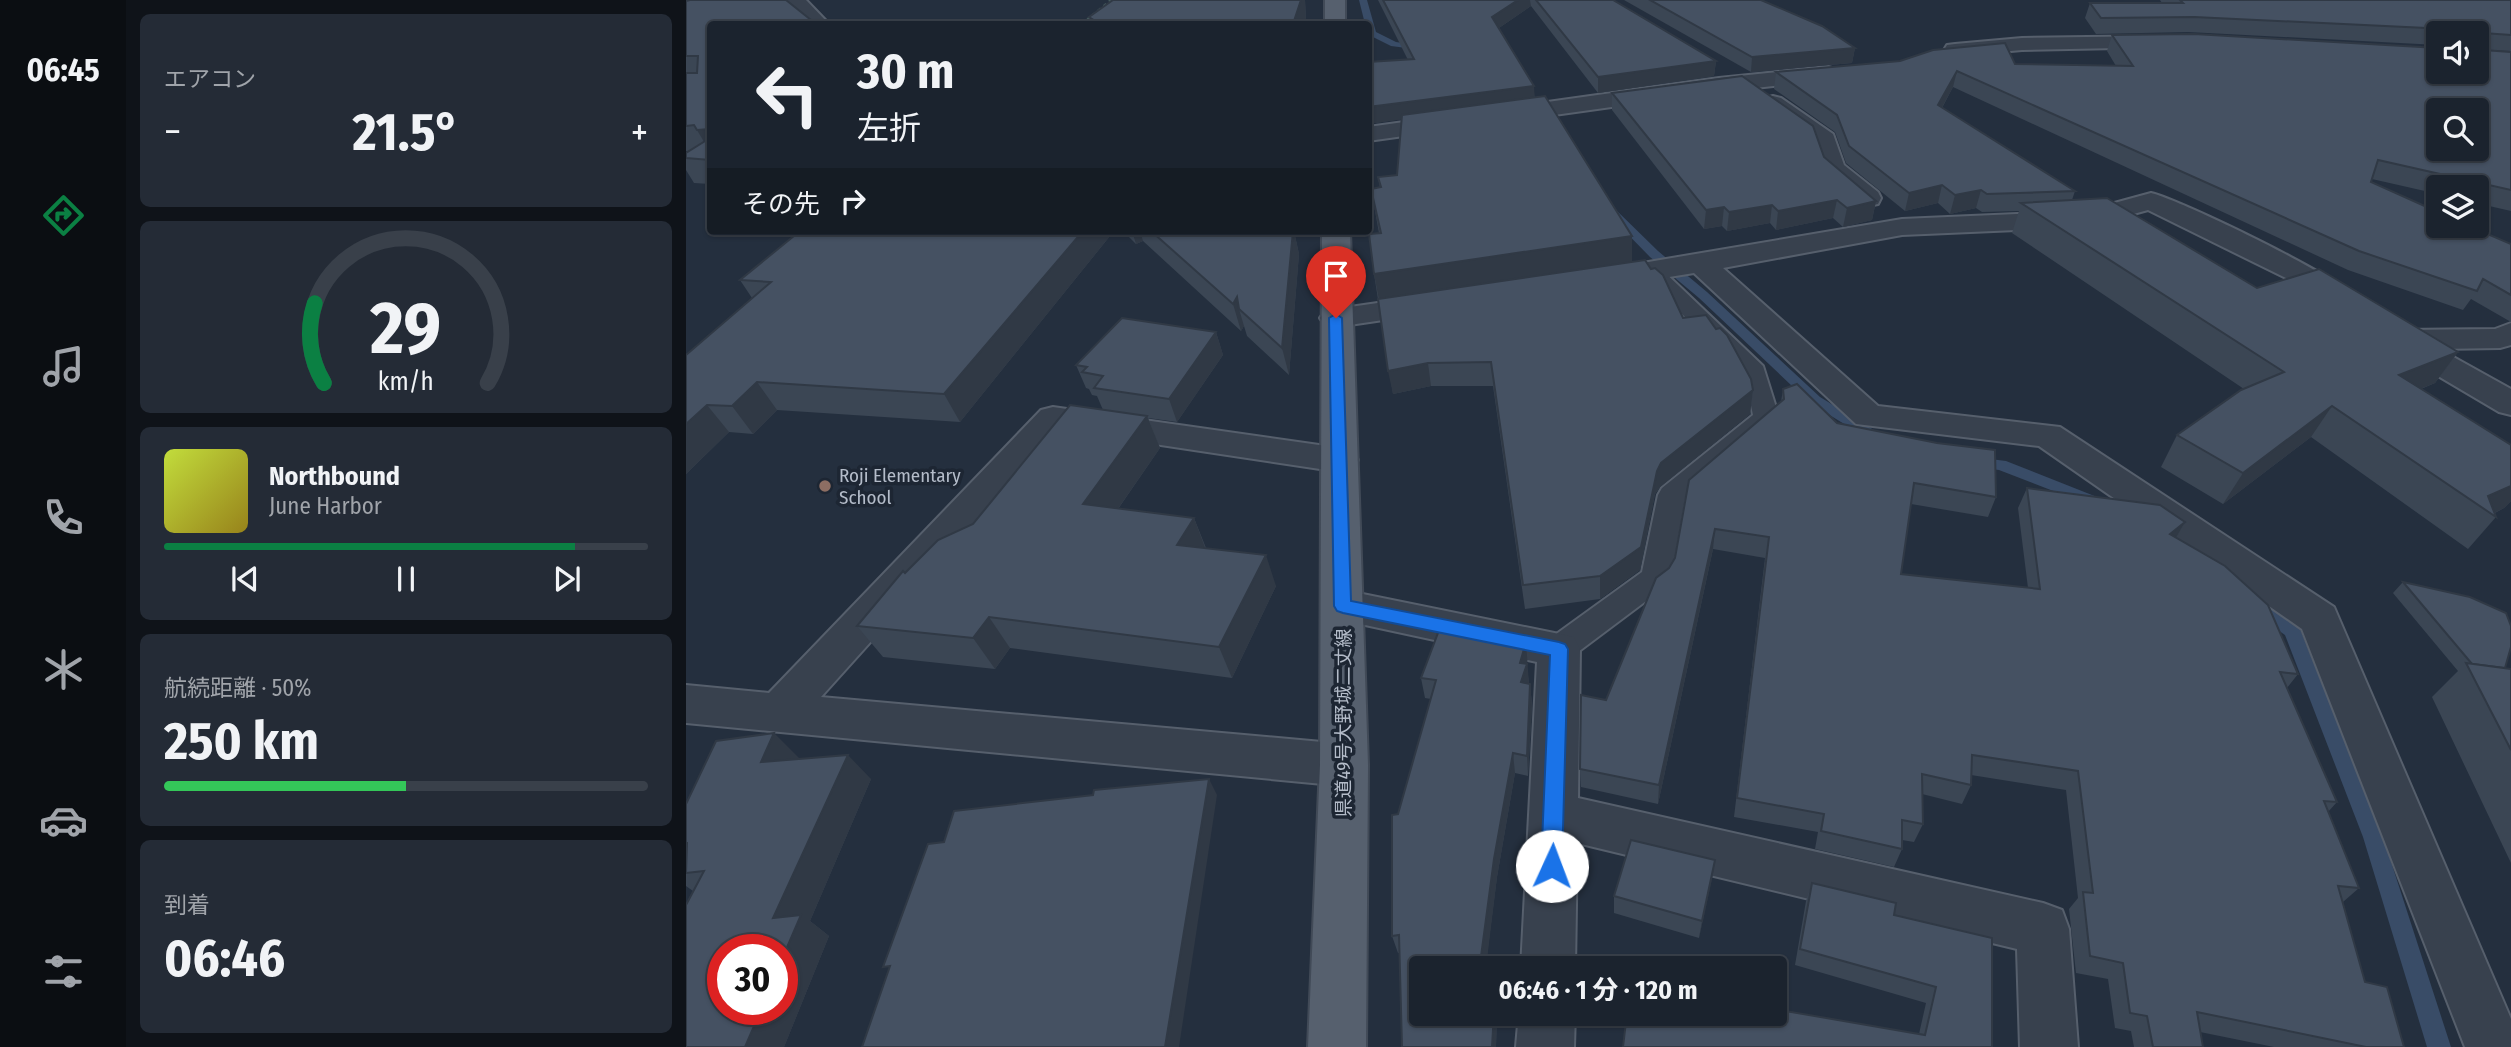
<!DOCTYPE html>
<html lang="ja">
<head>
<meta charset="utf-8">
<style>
	body { margin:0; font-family:"Fira Sans Condensed","Noto Sans JP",sans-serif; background:#242b36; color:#f1f3f6; height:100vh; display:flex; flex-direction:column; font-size:26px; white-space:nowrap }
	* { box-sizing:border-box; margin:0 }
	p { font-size:23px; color:#a0a4aa }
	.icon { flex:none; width:38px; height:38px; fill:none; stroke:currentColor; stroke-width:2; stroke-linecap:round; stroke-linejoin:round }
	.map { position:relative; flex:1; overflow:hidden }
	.drawer { display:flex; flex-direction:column; gap:14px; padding:14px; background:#0f1319; width:560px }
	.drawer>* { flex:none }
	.top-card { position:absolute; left:21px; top:21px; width:665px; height:214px; border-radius:7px; box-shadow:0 2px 5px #0004,0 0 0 2px #39404a; background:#1b232e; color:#f1f3f6; overflow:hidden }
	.controls { position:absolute; left:1740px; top:21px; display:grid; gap:14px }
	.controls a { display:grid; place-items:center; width:63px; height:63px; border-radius:7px; background:#1b232e; box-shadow:0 2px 5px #0004,0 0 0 2px #39404a; font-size:35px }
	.speed { position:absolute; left:21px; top:934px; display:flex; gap:14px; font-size:35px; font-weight:700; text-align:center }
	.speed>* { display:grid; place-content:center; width:91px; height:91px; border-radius:50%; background:#1b232e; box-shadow:0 2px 5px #0004,0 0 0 2px #39404a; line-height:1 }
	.speed .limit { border:10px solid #d22; background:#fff; color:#111 }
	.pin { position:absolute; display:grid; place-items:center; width:60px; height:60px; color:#fff; margin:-72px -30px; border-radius:50% 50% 50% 0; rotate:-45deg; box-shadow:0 0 7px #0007 }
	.pin .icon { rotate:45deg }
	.me { position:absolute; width:77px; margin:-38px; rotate:2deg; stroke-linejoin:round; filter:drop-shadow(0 0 5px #0008) }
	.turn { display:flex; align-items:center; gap:24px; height:147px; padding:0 35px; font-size:32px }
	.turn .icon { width:91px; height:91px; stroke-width:2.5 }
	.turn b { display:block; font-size:49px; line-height:60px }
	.then { display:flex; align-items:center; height:66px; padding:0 35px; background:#0003; gap:14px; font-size:26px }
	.big { font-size:52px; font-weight:700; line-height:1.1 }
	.drawer .widget { flex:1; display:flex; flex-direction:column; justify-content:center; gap:10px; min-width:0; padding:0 24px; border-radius:10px; background:#242b36 }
	.drawer .dial { align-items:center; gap:0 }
	.dial svg { height:182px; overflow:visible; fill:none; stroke:#39404a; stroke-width:7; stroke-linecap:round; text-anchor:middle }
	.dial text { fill:#f1f3f6; stroke:none }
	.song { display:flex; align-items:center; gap:21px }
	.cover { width:84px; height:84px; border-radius:10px; background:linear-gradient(135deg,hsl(70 70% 55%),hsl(50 70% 35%)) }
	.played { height:7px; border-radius:4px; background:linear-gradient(90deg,#0b8043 85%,#39404a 85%) }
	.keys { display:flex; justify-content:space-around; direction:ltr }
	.heat { display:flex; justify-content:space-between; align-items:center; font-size:38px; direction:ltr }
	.charge { height:10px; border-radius:5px; background:linear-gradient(90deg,#34c759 50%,#39404a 0) }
	.trip { position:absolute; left:723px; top:956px; width:378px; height:70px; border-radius:7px; background:#1b232e; box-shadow:0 2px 5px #0004,0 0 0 2px #39404a; font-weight:700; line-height:70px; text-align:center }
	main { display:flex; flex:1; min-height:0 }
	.menu { display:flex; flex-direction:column; width:126px; justify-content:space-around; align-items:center; background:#0b0e12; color:#a0a4aa }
	.menu .icon { width:49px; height:49px }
	.menu .on { color:#0b8043 }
	.menu b { font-size:32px; color:#f1f3f6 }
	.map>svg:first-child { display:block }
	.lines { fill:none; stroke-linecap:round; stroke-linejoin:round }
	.stream { fill:#394c67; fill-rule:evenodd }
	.service-casing { stroke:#565f6c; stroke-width:4 }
	.minor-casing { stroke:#565f6c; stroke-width:4 }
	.primary-casing { stroke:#414a57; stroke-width:4 }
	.path { stroke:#44595c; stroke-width:2.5; stroke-dasharray:3.5 3.5; stroke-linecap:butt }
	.service { fill:#38414e; fill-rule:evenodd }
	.minor { fill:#38414e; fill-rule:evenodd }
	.primary { fill:#56606e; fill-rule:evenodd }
	.wall { fill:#3b4654 }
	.shaded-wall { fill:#303945 }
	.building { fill:#455162; stroke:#303945; stroke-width:2; fill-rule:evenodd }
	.route { fill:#1a73e8; stroke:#114b97; stroke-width:2 }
	.education-dot { fill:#8d6e63; stroke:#1d2633; stroke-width:2.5 }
	.labels { text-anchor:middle; stroke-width:7; stroke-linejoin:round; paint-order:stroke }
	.poi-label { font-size:19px; fill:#b4bcc9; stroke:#1d2633; text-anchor:start }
	.street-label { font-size:19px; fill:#b4bcc9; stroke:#1d2633 }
</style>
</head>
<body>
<main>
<nav class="menu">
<b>06:45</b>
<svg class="icon on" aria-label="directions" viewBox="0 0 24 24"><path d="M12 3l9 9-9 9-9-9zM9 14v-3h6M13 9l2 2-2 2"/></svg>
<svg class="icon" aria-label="music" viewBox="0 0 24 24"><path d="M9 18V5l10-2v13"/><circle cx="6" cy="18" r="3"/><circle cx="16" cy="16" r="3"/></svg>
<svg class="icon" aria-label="phone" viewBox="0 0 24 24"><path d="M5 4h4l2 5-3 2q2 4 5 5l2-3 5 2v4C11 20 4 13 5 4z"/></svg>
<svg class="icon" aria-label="climate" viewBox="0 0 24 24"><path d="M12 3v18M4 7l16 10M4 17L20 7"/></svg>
<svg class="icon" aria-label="car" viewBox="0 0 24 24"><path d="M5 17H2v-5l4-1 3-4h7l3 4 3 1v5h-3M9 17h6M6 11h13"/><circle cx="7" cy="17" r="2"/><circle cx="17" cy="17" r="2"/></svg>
<svg class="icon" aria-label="filters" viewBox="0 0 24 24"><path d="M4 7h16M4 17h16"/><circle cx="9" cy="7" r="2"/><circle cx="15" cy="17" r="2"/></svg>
</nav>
<section class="drawer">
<div class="widget"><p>エアコン</p>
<div class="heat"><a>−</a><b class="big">21.5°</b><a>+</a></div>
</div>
<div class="widget dial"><svg viewBox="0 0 100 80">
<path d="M14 69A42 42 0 1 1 86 69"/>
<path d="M14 69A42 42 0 0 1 10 34" stroke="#0b8043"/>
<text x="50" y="56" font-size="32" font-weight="700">29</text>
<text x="50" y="72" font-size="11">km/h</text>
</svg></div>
<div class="widget">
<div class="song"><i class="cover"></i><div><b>Northbound</b><p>June Harbor</p></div></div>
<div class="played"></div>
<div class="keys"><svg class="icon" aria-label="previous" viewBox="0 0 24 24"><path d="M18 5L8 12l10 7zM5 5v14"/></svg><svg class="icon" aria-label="pause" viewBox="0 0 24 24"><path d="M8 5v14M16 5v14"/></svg><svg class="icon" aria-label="next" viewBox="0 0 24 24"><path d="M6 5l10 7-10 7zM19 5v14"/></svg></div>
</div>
<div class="widget"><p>航続距離 · 50%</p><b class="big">250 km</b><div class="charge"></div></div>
<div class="widget"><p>到着</p><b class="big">06:46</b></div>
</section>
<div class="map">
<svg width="1825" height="1047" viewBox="0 0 1825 1047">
	<rect width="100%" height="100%" fill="#242f3e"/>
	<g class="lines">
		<g class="stream">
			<path d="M673 0H681L690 32 710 42 736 46V50L705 46 683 35 682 24H679Z"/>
			<path d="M920 208H928L972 251 1021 292 1134 397 1196 435 1198 438 1196 441H1186L1124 403 1013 298 964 257 920 212Z"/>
			<path d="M1288 457 1320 461 1411 497 1414 501 1406 506 1313 470 1283 466 1281 462 1283 458Z"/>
			<path d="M1572 600 1612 626 1615 631 1697 837 1765 1047H1741L1677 837 1599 635 1566 612 1564 607 1566 602Z"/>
		</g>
		<defs>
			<path id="service" d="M964 265 972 266 1077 366 1093 417 999 499 985 578 980 586 884 658 873 662 862 658 857 649 862 640 956 572 972 495 976 488 1067 415 1058 373 956 276 953 271 956 266Z"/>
			<g id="minor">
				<path d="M99 0H120L143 24H122Z"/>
				<path d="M1475 36 1483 37 1486 42 1483 47 1336 50 1269 56 1261 55 1258 50 1261 45 1269 44 1336 38Z"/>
				<path d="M1142 67 1150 69 1153 74 1150 79 1033 92 682 141V127L1033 78Z"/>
				<path d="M1087 96 1095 98 1147 134 1158 165 1192 192 1195 198 1192 204 1182 206 1172 204 1137 173 1126 142 1075 103 1079 98Z"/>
				<path d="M1465 193C1495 200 1660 280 1675 302L1671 308 1660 311 1649 308 1620 288 1462 210 1400 227 1216 235 1037 268 1192 406 1374 427 1648 607 1825 1019V1047H1779L1616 629 1353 446 1170 424 1008 273 921 287 910 284 906 278 910 272 921 269 1216 219 1399 211Z"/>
				<path d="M747 295 758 297 762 304 758 311 650 327 639 325 634 318 639 311 650 309Z"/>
				<path d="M1825 323V345L1814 348 1753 349 1825 389V415L1813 412 1703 347 1698 340 1703 333 1714 330 1809 329Z"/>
				<path d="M367 407 654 448 667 451 672 460 667 469 654 472 375 430 135 697 658 744 675 750 682 765 675 780 658 786 0 723V685L83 693 355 410Z"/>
				<path d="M657 590 888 637 894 649 892 798 1357 903 1376 910 1383 929 1392 1047H1334L1331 949 891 843 889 968H835L851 662 642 617 636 606 642 595Z"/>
				<path d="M833 1013H889L888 1047H830Z"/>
			</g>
			<g id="primary">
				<rect x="639" y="0" width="20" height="24"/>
				<path d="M636 231H664L682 765 680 1047H622L634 765Z"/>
			</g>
		</defs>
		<use href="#service" class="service-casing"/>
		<use href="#minor" class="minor-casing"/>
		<use href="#primary" class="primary-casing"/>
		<path class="path" d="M396 24 425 0"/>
		<use href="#service" class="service"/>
		<use href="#minor" class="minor"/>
		<use href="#primary" class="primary"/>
	</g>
	<g class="wall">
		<path d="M0 0 24 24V184L8 183 0 170V153L3 151H0Z"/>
		<path d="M427 0H619L620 20 618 24H405L403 17Z"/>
		<path d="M692 0H927L1030 61 1028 76 912 93 845 6 813 28 849 97 946 236V262L997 318 1067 390 1064 414 974 487 969 494 954 570 914 599 839 609 807 386H745L707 394 688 274 693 233 685 189 694 188 692 177 711 175 716 119 682 124 722 60Z"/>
		<path d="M938 0H1075L1169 48 1166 63 1065 72Z"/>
		<path d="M1474 0H1825V51L1798 50 1825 52V211L1790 203V187H1752V194L1686 179 1685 182 1825 244V322L1785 299 1777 310 1662 270 1267 87 1256 108 1389 191 1386 200 1571 288 1772 352 1749 383 1735 389 1825 445V501L1818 508 1809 513 1810 517 1782 549 1625 437 1537 504 1475 467 1491 435 1558 389 1326 233 1333 211 1296 212 1290 208 1264 214 1252 203 1219 211 1160 163 1149 132 1088 89 1090 72 1329 64 1430 66 1421 51 1426 35 1752 72 1790 33H1752V45L1502 32 1410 34 1399 18 1404 3H1476Z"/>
		<path d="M926 93 1138 157 1190 201 1186 220 1157 227 1147 218 1090 230 1084 223 1041 231 1036 226 1018 229 926 110Z"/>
		<path d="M114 231H428L274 422 91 410 67 434 43 432 0 474V355L66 298 54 280Z"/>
		<path d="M437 231H608L613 254 603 375 561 336 558 326 555 331 457 241 450 244Z"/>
		<path d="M530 332 537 355 491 422 462 418 474 448 432 509 508 518 520 548 590 586 546 678 324 648 309 669 197 657 171 626 219 573 287 524 417 410 411 396 406 395 403 389 400 388 390 365Z"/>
		<path d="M1097 389 1151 423 1310 497 1302 517 1225 504 1215 574 1342 588 1332 508 1341 488 1499 522 1490 538 1612 674 1601 688 1651 802 1642 812 1673 888 1657 902 1679 982 1718 1047H1588L1514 1032 1517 1047H1448L1445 1031 1429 1028 1422 979 1390 973 1383 909 1392 898 1380 790 1285 775V785L1276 804 1236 794 1237 824 1228 842 1216 840V849L1208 867 1129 849 1132 832 1048 817 1079 558 1027 549 972 804 895 787 894 769 920 700 983 568 1095 402Z"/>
		<path d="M1717 582 1819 668 1825 669V863L1746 697 1772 671 1707 593Z"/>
		<path d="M842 663 841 666 843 684H844L846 705 842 776 829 773 811 877 800 963 735 1013H811L810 1047H716L713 953H712L706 936 712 814 745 699 739 698 735 678Z"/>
		<path d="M113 758 112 759 185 779 124 921 143 936 98 1047H0L7 891 0 886V804Z"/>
		<path d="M1029 860 1013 938 928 913V896Z"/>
		<path d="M1126 883 1208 915 1306 1047 1233 1034 1240 1003 1109 965 1120 901Z"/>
	</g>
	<g class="shaded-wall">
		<path d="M615 0H619L620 20 618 24H607Z"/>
		<path d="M832 0H844L845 6 807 32 806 17Z"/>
		<path d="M1169 48 1166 63 1065 72 1066 57Z"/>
		<path d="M1030 61 1028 76 912 93V77Z"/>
		<path d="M1271 71 1267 87 1248 122 1252 105Z"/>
		<path d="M848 86 849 101 682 124V107Z"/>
		<path d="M24 129V152L11 130Z"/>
		<path d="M1256 185 1252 203 1219 211 1223 193Z"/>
		<path d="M1295 190 1290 208 1264 214 1269 195Z"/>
		<path d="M1151 200 1147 218 1090 230 1092 211Z"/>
		<path d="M1190 201 1186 220 1157 227 1161 208Z"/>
		<path d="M1086 205 1084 223 1041 231 1043 212Z"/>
		<path d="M1038 207 1036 226 1018 229 1020 210Z"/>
		<path d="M397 231H428L274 422 258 394Z"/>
		<path d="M446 231H454L457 241 450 244Z"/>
		<path d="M607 231H608L613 254 603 375 596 348Z"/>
		<path d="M946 236V262L693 300 688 274Z"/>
		<path d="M551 297 553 309 558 326 555 331 547 304Z"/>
		<path d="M530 332 537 355 491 422 483 399Z"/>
		<path d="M1772 352 1749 383 1691 406 1713 375Z"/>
		<path d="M742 363 745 386 707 394 702 371Z"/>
		<path d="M71 382 91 410 67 434 46 406Z"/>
		<path d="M1067 390 1064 414 974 487 969 494 954 570 914 599V576L975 463Z"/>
		<path d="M21 405 43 432 0 474V424Z"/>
		<path d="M1646 406 1625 437 1537 504 1557 473Z"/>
		<path d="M461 416 474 448 413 536 397 504Z"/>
		<path d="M1825 486V501L1818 508 1806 514 1802 496Z"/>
		<path d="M508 518 520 550 491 545Z"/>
		<path d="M1499 522 1487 543 1484 534Z"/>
		<path d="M1029 529 1027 549 972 804 973 785Z"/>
		<path d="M580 555 590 586 546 678 533 647Z"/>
		<path d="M303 617 324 648 309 669 287 638Z"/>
		<path d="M840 642 843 684 837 703 834 663Z"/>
		<path d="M844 684 846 705 842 776 841 756Z"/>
		<path d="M88 733 113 758 101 786 75 762Z"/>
		<path d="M827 753 829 773 811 877 800 968 794 964 808 859Z"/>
		<path d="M162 755 185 779 124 921 143 936 98 1047H59L75 1010H96V959L87 918Z"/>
		<path d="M523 779 531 795 493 1047H479Z"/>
		<path d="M1029 860 1026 879 1013 938 1016 921Z"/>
		<path d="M808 1013H811L810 1047H806Z"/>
	</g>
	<g class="building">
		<path d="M4 0H100L130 24H24V129L11 130 8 125 0 126V73H11L12 56H0V1Z"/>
		<path d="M427 0H615L607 24H414L403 17Z"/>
		<path d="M697 0H832L806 17 848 86 682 107V62L728 59Z"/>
		<path d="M850 0H927L1030 61 912 77Z"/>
		<path d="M964 0H1075L1136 26 1169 48 1066 57Z"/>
		<path d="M1494 0H1825V35L1798 33V50L1825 52V190L1692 160 1685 182 1752 212V226H1783L1825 244V295L1797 279 1791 291 1673 251 1271 71 1252 105 1389 191 1301 194 1295 190 1269 195 1256 185 1223 193 1163 146 1151 115 1090 72 1214 61 1247 50 1319 43 1329 64 1447 66 1426 35 1508 34 1752 48V72H1790V33H1762L1761 29 1508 17 1415 18 1404 3H1497ZM1752 110H1790V149H1752Z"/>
		<path d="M1056 76 1127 126 1138 157 1190 201 1161 208 1151 200 1092 211 1086 205 1043 212 1038 207 1020 210 926 93Z"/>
		<path d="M859 96 946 236 688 274 683 234 695 233 685 189 695 187 692 177 711 175 716 115Z"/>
		<path d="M24 138V160L0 158V153Z"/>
		<path d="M1421 198 1571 288 1633 269 1772 352 1713 375 1825 445V486L1802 496 1810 517 1646 406 1557 473 1491 435 1555 390 1598 372 1335 203Z"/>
		<path d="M114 231H397L258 394 71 382 46 406 21 405 0 424V355L85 282 54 280Z"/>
		<path d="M465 231H607L596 348 553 309 551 297 547 304Z"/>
		<path d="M959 260 965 269 969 268 977 275 997 318 1020 315 1030 329 1034 328 1041 335 1065 379 1067 390 975 463 971 471 955 547 914 576 837 585 805 362 742 363 702 371 692 299Z"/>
		<path d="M436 318 530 332 483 399 408 388 417 376 396 372 401 367 390 365Z"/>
		<path d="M1111 384 1151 423 1251 443 1309 450 1310 497 1228 483 1215 574 1354 589 1341 488 1474 505 1499 522 1484 534 1539 566 1582 605 1612 674 1594 672 1651 802 1638 801 1673 888 1652 886 1679 982 1701 987 1718 1047H1680L1511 1012 1517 1047H1467L1461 1016 1444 1013 1437 963 1404 956 1397 892 1407 893 1392 771 1286 755 1285 785 1236 774 1237 824 1216 820V849L1135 831 1138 814 1051 798 1083 537 1029 529 973 785 894 769 895 695 920 700 970 578 983 568 989 558 1003 480 1098 399 1097 389Z"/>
		<path d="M384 405 461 416 397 504 508 518 491 545 580 555 533 647 303 617 287 638 171 626 217 571 219 573 252 540 287 524Z"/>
		<path d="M1717 582 1784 597 1820 613 1825 626V647L1819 668 1786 664Z"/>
		<path d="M755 625 840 642 834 663 841 664 835 682 844 684 841 756 827 753 808 859 794 964 810 961 809 968H735V1013H808L806 1047H716L713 935 706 936V815L712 814 750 680 735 678Z"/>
		<path d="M1780 663 1825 669V750Z"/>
		<path d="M88 733 75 762 162 755 87 918 115 915 96 959V950H37V1010H75L59 1047H0V905L18 871 0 873 1 843H0V804L30 741Z"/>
		<path d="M523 779 479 1047H176L204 966 197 967 242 844 258 842 268 811 407 795 408 790Z"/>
		<path d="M945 840 1029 860 1016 921 928 896Z"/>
		<path d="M1126 883 1210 903 1208 915 1306 938V1047H937L941 1013H1088V1009L1239 1035 1250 987 1114 949Z"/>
	</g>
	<path class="route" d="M650 314 656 318 665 601 873 642 879 644 882 649 876 866 873 873 866 876 858 873 855 866 864 655 657 613 651 611 648 606 643 318Z"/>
	<circle class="education-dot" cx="139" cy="486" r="7"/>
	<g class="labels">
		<g class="poi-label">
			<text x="153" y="482">Roji Elementary<tspan x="153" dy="22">School</tspan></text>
		</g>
		<g class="street-label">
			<text transform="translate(657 723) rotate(-90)" y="7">県道49号大野城二丈線</text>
		</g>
	</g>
</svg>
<div class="controls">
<a><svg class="icon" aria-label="sound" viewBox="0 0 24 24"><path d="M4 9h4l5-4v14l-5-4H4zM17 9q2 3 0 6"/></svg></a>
<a><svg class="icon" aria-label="search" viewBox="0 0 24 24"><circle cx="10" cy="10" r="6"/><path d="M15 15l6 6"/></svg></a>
<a><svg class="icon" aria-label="layers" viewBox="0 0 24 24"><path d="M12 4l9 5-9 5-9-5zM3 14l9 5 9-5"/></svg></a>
</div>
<div class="speed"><div class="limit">30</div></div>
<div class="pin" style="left:650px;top:318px;background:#d93025"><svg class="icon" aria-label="arrive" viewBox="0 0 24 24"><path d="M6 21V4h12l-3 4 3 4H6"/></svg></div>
<svg class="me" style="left:866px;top:866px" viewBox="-20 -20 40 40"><circle r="19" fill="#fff"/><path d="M0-13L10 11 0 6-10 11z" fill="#1a73e8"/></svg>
<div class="trip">06:46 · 1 分 · 120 m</div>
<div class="top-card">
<div class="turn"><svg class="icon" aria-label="left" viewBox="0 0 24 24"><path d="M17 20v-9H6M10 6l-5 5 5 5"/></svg><div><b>30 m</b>左折</div></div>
<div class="then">その先<svg class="icon" aria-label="right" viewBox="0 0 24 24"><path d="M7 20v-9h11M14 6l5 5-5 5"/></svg></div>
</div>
</div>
</main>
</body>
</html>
